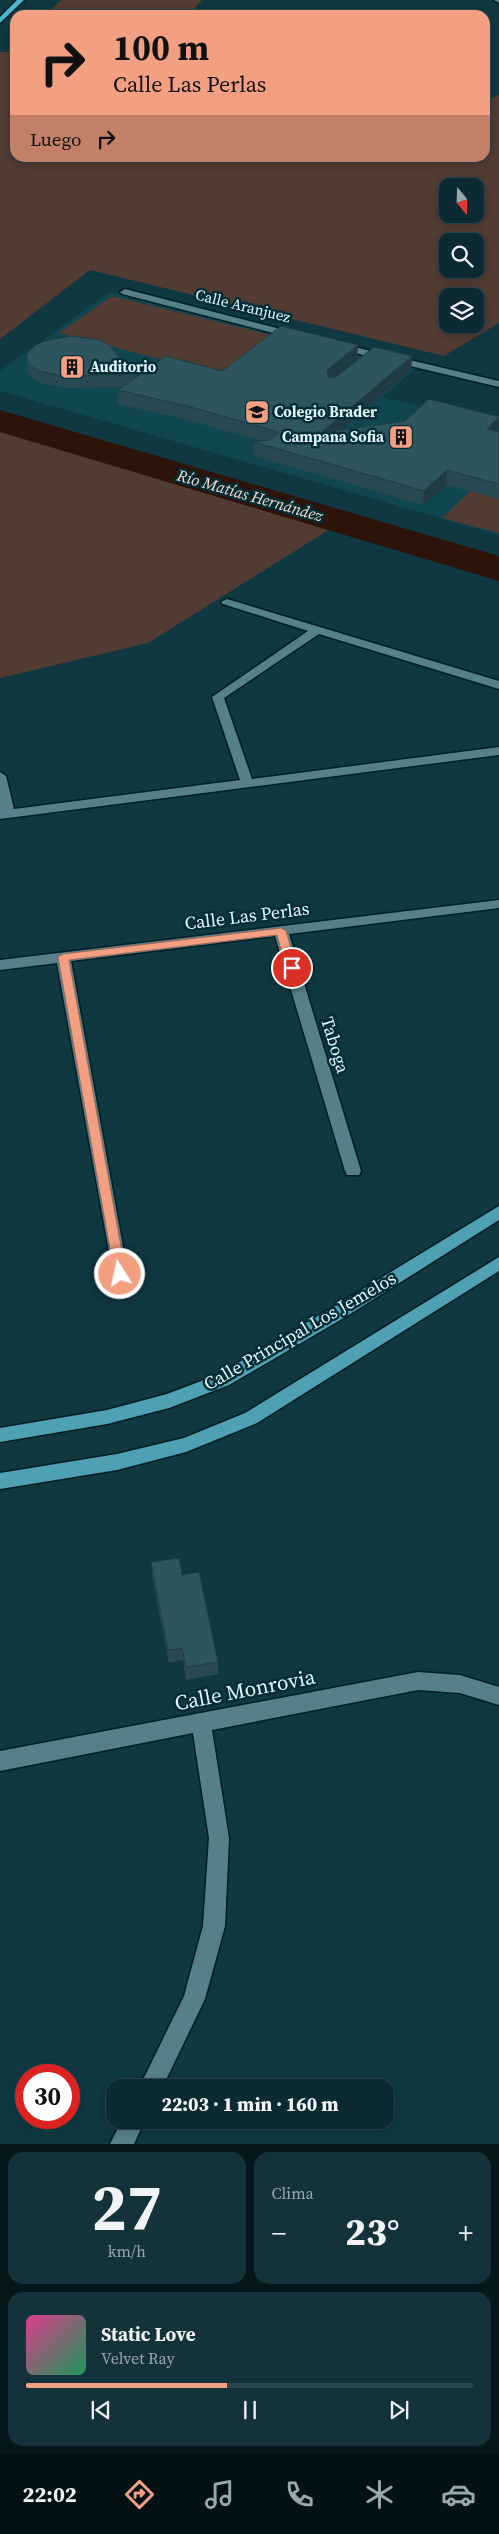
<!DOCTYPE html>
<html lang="es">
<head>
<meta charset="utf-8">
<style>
	body { margin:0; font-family:"Source Serif 4",serif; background:#143239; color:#f1f3f6; height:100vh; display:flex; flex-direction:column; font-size:19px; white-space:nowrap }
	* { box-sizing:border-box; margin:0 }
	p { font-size:16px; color:#9aa7ab }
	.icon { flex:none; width:28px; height:28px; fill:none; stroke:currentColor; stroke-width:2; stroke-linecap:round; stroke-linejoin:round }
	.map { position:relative; height:2144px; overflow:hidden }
	.drawer { display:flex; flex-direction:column; gap:8px; padding:8px; background:#06171b; flex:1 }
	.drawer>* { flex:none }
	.hud { position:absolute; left:10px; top:10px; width:480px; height:152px; border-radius:15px; box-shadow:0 2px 8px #0003,0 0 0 1px #2b464d; background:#f3a082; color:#111; overflow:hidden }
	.needle { width:32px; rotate:161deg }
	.fabs { position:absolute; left:439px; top:178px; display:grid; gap:10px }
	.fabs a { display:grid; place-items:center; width:45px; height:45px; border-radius:10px; background:#0b2a31; box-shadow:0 2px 8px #0003,0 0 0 1px #2b464d; font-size:25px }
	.speed { position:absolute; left:15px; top:2064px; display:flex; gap:10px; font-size:25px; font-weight:700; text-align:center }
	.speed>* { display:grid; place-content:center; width:65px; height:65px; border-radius:50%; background:#0b2a31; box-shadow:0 2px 8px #0003,0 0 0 1px #2b464d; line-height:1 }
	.speed .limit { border:8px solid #d22; background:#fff; color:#111 }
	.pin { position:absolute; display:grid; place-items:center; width:42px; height:42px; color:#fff; margin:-21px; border:2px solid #fff; border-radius:50%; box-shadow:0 1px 5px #0007 }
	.me { position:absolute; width:55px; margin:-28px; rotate:350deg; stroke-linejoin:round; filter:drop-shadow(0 0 4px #0008) }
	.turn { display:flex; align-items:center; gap:18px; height:105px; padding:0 20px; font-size:22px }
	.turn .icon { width:65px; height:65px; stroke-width:2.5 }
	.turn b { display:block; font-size:35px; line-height:42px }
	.then { display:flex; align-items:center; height:48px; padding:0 20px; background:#0003; gap:10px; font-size:19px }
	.big { font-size:38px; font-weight:800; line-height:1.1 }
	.drawer .tile { flex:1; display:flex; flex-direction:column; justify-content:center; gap:8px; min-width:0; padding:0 18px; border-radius:15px; background:#143239 }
	.drawer .dial { align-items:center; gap:0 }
	.dial b { font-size:65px; line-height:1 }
	.song { display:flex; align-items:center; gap:15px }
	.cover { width:60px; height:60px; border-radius:8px; background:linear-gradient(135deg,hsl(330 70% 55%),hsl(150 70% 35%)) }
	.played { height:5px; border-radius:2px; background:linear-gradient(90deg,#f3a082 45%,#2b464d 45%) }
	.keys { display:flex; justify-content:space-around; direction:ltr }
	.heat { display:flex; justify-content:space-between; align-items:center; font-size:28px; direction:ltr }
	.drawer .tiles { flex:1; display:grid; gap:8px; grid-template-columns:1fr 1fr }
	.tile:last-child { grid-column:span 2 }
	.trip { position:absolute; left:106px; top:2079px; width:288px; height:50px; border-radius:15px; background:#0b2a31; box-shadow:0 2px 8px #0003,0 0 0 1px #2b464d; font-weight:800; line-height:50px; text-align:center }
	.tab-bar { display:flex; height:80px; justify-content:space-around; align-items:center; background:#041114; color:#9aa7ab }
	.tab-bar .icon { width:35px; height:35px }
	.tab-bar .selected { color:#f3a082 }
	.tab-bar b { font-size:22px; color:#f1f3f6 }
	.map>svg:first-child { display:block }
	.built { fill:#0f4650 }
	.green { fill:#513b33; fill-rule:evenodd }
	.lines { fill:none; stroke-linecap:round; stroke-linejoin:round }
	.river { fill:#2d130a; fill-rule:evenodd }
	.minor-casing { stroke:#011e24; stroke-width:3 }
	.major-casing { stroke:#011e24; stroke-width:3 }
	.highway-casing { stroke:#011e24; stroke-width:3 }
	.minor { fill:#577f89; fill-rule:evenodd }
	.major { fill:#4ea0b2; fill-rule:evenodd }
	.highway { fill:#48b6ce; fill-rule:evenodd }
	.wall { fill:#284951 }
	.shaded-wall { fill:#203c42 }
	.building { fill:#2e555e; stroke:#203c42 }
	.route { fill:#f3a082; stroke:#9e6854 }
	.labels { text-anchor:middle; stroke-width:5; stroke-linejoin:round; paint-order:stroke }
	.far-street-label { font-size:15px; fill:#e2f7fc; stroke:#032e36 }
	.far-poi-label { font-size:15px; font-weight:bold; fill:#e2f7fc; stroke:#032e36; text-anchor:start }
	.far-water-label { font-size:16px; font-style:italic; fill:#fed8cb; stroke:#032e36 }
	.street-label { font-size:18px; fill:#e2f7fc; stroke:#032e36 }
	.near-street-label { font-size:21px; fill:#e2f7fc; stroke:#032e36 }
</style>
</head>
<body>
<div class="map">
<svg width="499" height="2144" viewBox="0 0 499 2144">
	<rect width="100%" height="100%" fill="#0f3841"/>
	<path class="built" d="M110 292 416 368 383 397 499 427V535L0 391V371Z"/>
	<g class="green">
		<path d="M61 0H202L189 15H45Z"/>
		<path d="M15 45V158H485V101L499 95V323L444 356 90 270 0 339V52H7ZM475 186V214H448V186ZM475 241V269H448V241ZM475 296V324H448V296Z"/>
		<path d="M112 296 279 337 229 377 59 333Z"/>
		<path d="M0 425 338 524 148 643 0 678Z"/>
		<path d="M470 491 499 499V533L442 518Z"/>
	</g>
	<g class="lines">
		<path class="river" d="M0 410 499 556V581L0 432Z"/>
		<defs>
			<g id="minor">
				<path d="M494 0H499V3Z"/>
				<path d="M125 289 296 333 298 335 293 338 122 294 120 292Z"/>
				<path d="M337 343 499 381V387L334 348V344Z"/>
				<path d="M227 599 499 681V689L319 634 224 698 252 779 499 747V755L0 819V772L6 776 14 809 240 780 212 697 308 631 223 604 221 602Z"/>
				<path d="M499 900V908L289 934 361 1171 359 1175H347L345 1171 275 936 71 961 128 1274 126 1279 120 1280 114 1279 57 963 0 970V960Z"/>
				<path d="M418 1672 460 1675 499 1687V1705L460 1693 418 1690 212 1730 229 1838 225 1926 205 1999 162 2088H139L184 1996 203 1926 209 1838 193 1733 0 1771V1751Z"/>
				<path d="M122 2120H145L134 2144H110Z"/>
			</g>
			<g id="major">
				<path d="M499 1206V1220L347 1316 229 1385 169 1408 107 1424 0 1442V1428L107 1410 167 1394 217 1375 335 1306Z"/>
				<path d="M499 1257V1271L257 1423 186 1452 117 1470 0 1489V1473L117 1454 184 1438 245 1413Z"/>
			</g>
			<path id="highway" d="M17 0H24L0 23V17Z"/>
		</defs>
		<use href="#minor" class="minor-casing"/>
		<use href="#major" class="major-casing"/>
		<use href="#highway" class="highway-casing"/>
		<use href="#minor" class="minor"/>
		<use href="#major" class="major"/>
		<use href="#highway" class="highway"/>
	</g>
	<g class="wall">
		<path d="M358 345 357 358 335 377 412 356 411 370 340 430 498 431 497 432H499V499L446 485 423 505 254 456V442L263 441 187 420 118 404V390L122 387 64 388 40 383 32 378 28 372 27 360 133 374V379L222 371Z"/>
		<path d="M151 1562 218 1662V1674L186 1680 183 1660 169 1663 152 1576Z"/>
	</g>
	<g class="shaded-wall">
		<path d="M358 345 357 358 327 384V370Z"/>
		<path d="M412 356 411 370 320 447 321 433Z"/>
		<path d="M499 417 498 431 485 443 487 429Z"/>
		<path d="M447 470 446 485 423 505 424 491Z"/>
	</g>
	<g class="building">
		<path d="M281 326 358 345 327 370 328 377H336L374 347 412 356 321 433 405 421 429 399 499 417 487 429 499 432V484L447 470 424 491 254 442 269 440 279 432 187 406 118 390 166 356 222 371Z"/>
		<path d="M72 336 100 340 109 345 133 374 63 376 39 371 31 366 27 360V354L34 346 44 341Z"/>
		<path d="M179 1558 182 1575 199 1572 218 1662 186 1667 182 1648 168 1650 151 1562Z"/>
	</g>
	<path class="route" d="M281 928 286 931 297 968 296 971 292 972 286 968 277 935 69 960 126 1274 124 1277H115L58 957 63 954Z"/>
	<defs>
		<symbol id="building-square" viewBox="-11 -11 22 22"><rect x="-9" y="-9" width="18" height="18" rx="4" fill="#f3a082" stroke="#032e36"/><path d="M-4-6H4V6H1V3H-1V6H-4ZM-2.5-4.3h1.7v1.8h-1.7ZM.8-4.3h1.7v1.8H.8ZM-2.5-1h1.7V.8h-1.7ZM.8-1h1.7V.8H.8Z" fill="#111"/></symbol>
		<symbol id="school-square" viewBox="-11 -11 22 22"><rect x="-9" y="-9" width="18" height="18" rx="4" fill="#f3a082" stroke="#032e36"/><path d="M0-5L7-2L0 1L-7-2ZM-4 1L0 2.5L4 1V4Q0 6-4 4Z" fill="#111"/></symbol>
	</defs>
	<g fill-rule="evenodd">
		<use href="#building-square" x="58" y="353" width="28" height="28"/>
		<use href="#school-square" x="243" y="398" width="28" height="28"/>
		<use href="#building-square" x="387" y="423" width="28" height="28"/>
	</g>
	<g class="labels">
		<g class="far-street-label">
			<text transform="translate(243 306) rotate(14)" y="5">Calle Aranjuez</text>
		</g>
		<g class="far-poi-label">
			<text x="90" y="372">Auditorio</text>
			<text x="274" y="417">Colegio Brader</text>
			<text x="384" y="442" text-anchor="end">Campana Sofia</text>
		</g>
		<g class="far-water-label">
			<text transform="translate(250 495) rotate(16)" y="6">Río Matías Hernández</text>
		</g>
		<g class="street-label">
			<text transform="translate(247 916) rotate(-7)" y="6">Calle Las Perlas</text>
			<text transform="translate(335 1045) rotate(73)" y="6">Taboga</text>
			<text transform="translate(300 1331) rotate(-30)" y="6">Calle Principal Los Jemelos</text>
		</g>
		<g class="near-street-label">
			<text transform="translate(245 1690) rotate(-11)" y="7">Calle Monrovia</text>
		</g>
	</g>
</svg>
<div class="fabs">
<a><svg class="needle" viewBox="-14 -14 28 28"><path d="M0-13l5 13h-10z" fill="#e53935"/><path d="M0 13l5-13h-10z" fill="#9aa7ab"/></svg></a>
<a><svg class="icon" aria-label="search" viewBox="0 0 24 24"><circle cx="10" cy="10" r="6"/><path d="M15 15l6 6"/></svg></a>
<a><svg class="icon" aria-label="layers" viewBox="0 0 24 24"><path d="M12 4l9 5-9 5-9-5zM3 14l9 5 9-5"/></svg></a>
</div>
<div class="speed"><div class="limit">30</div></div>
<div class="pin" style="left:292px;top:968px;background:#d93025"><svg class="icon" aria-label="arrive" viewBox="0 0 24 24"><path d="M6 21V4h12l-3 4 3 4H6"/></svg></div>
<svg class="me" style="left:120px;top:1274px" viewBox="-20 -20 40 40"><circle r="17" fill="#f3a082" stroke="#fff" stroke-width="3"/><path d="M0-11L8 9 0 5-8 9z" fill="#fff"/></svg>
<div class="trip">22:03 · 1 min · 160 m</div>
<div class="hud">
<div class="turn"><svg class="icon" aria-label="right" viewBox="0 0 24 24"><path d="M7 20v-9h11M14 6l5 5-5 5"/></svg><div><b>100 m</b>Calle Las Perlas</div></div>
<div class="then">Luego<svg class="icon" aria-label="right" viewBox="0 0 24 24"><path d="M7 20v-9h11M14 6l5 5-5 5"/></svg></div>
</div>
</div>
<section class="drawer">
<div class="tiles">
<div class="tile dial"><b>27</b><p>km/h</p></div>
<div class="tile"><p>Clima</p>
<div class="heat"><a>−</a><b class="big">23°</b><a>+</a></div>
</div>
<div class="tile">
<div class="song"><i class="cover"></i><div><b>Static Love</b><p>Velvet Ray</p></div></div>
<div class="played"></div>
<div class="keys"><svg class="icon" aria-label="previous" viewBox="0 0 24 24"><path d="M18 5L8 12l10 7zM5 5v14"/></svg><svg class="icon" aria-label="pause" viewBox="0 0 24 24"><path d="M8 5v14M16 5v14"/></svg><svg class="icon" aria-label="next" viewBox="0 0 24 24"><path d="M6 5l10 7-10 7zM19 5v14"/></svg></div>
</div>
</div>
</section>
<nav class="tab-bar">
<b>22:02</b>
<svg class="icon selected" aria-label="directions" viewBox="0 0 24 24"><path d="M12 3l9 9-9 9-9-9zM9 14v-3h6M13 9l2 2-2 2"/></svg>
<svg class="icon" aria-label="music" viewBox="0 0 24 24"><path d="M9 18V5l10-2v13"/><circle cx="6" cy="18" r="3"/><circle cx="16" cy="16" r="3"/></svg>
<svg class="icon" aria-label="phone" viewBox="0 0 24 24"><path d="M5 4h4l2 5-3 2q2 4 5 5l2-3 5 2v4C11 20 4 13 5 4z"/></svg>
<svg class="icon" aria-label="climate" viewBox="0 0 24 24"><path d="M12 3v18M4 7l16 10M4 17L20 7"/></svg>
<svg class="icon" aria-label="car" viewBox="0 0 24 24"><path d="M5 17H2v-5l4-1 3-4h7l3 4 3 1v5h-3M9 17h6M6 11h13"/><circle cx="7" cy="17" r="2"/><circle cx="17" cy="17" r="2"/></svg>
</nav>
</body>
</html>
